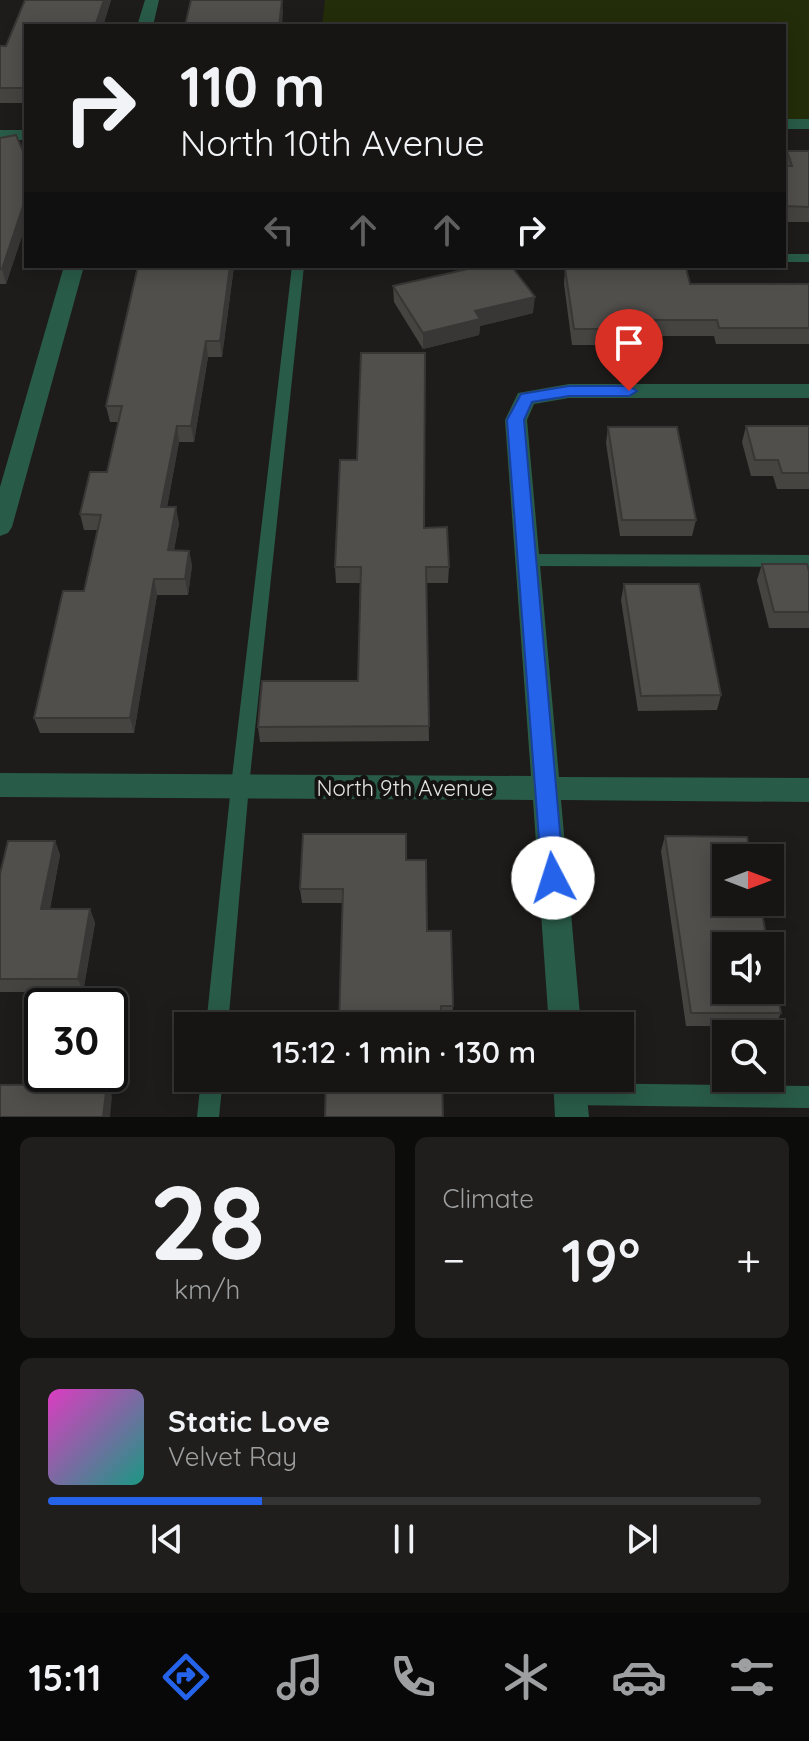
<!DOCTYPE html>
<html lang="en">
<head>
<meta charset="utf-8">
<style>
	body { margin:0; font-family:Quicksand,sans-serif; background:#1f1e1d; color:#f1f3f6; height:100vh; display:flex; flex-direction:column; font-size:30px; white-space:nowrap }
	* { box-sizing:border-box; margin:0 }
	p { font-size:26px; color:#9e9fa0 }
	.icon { flex:none; width:44px; height:44px; fill:none; stroke:currentColor; stroke-width:2; stroke-linecap:round; stroke-linejoin:round }
	.map { position:relative; height:1117px; overflow:hidden }
	.side { display:flex; flex-direction:column; gap:20px; padding:20px; background:#0c0c0b; flex:1 }
	.side>* { flex:none }
	.banner { position:absolute; left:24px; top:24px; width:762px; height:244px; border-radius:0px; box-shadow:0 4px 20px #0003,0 0 0 2px #353434; background:#161514; color:#f1f3f6; overflow:hidden }
	.needle { width:52px; rotate:90deg }
	.buttons { position:absolute; left:712px; top:844px; display:grid; gap:16px }
	.buttons a { display:grid; place-items:center; width:72px; height:72px; border-radius:0px; background:#161514; box-shadow:0 4px 20px #0003,0 0 0 2px #353434; font-size:40px }
	.speed { position:absolute; left:24px; top:988px; display:flex; gap:16px; font-size:40px; font-weight:700; text-align:center }
	.speed>* { display:grid; place-content:center; width:104px; height:104px; border-radius:50%; background:#161514; box-shadow:0 4px 20px #0003,0 0 0 2px #353434; line-height:1 }
	.speed .limit { border:4px solid #111; border-radius:12px; background:#fff; color:#111 }
	.pin { position:absolute; display:grid; place-items:center; width:68px; height:68px; color:#fff; margin:-82px -34px; border-radius:50% 50% 50% 0; rotate:-45deg; box-shadow:0 0 8px #0007 }
	.pin .icon { rotate:45deg }
	.me { position:absolute; width:88px; margin:-44px; rotate:355deg; stroke-linejoin:round; filter:drop-shadow(0 0 6px #0008) }
	.turn { display:flex; align-items:center; gap:28px; height:168px; padding:0 24px; font-size:36px }
	.turn .icon { width:104px; height:104px; stroke-width:2.5 }
	.turn b { display:block; font-size:56px; line-height:68px }
	.lanes { display:flex; align-items:center; height:76px; padding:0 24px; background:#0003; justify-content:center; gap:40px; direction:ltr }
	.lanes .off { opacity:.35 }
	.big { font-size:60px; font-weight:600; line-height:1.1 }
	.side .widget { flex:1; display:flex; flex-direction:column; justify-content:center; gap:12px; min-width:0; padding:0 28px; border-radius:12px; background:#1f1e1d }
	.side .dial { align-items:center; gap:0 }
	.dial b { font-size:104px; line-height:1 }
	.song { display:flex; align-items:center; gap:24px }
	.cover { width:96px; height:96px; border-radius:12px; background:linear-gradient(135deg,hsl(310 70% 55%),hsl(170 70% 35%)) }
	.played { height:8px; border-radius:4px; background:linear-gradient(90deg,#2563eb 30%,#353434 30%) }
	.keys { display:flex; justify-content:space-around; direction:ltr }
	.heat { display:flex; justify-content:space-between; align-items:center; font-size:44px; direction:ltr }
	.side .tiles { flex:1; display:grid; gap:20px; grid-template-columns:1fr 1fr }
	.widget:last-child { grid-column:span 2 }
	.trip { position:absolute; left:174px; top:1012px; width:460px; height:80px; border-radius:0px; background:#161514; box-shadow:0 4px 20px #0003,0 0 0 2px #353434; font-weight:600; line-height:80px; text-align:center }
	.menu { display:flex; height:128px; justify-content:space-around; align-items:center; background:#090808; color:#9e9fa0 }
	.menu .icon { width:56px; height:56px }
	.menu .selected { color:#2563eb }
	.menu b { font-size:36px; color:#f1f3f6 }
	.map>svg:first-child { display:block }
	.green { fill:#242d09 }
	.lines { fill:none; stroke-linecap:round; stroke-linejoin:round }
	.lane { fill:#295b49; fill-rule:evenodd }
	.street { fill:#295b49; fill-rule:evenodd }
	.wall { fill:#454441 }
	.shaded-wall { fill:#383735 }
	.building { fill:#504f4c; stroke:#383735; stroke-width:2 }
	.route { fill:#2563eb; stroke:#184099; stroke-width:2 }
	.labels { text-anchor:middle; stroke-width:8; stroke-linejoin:round; paint-order:stroke }
	.street-label { font-size:22px; fill:#e5e5e3; stroke:#141311 }
</style>
</head>
<body>
<div class="map">
<svg width="809" height="1117" viewBox="0 0 809 1117">
	<rect width="100%" height="100%" fill="#1e1c1a"/>
	<path class="green" d="M325 0H809V119H784V26H322Z"/>
	<g class="lines">
		<g class="lane">
			<rect x="784" y="254" width="25" height="8"/>
			<path d="M292 266H304L249 786 228 1026H206L231 786Z"/>
			<path d="M527 554 809 555V567L527 566 519 560Z"/>
			<path d="M201 1078H223L219 1117H197Z"/>
			<path d="M571 1083 809 1086V1108L571 1105 563 1102 560 1094 563 1086Z"/>
		</g>
		<g class="street">
			<path d="M145 0H159L153 26H137Z"/>
			<rect x="784" y="119" width="25" height="10"/>
			<rect x="0" y="130" width="26" height="10"/>
			<path d="M64 266H84L12 527 8 533 0 536V487Z"/>
			<path d="M569 384H809V398H569L534 404 527 420 559 777 809 778V802L561 800 581 1026H549L533 800 0 797V773L531 776 505 420 518 393Z"/>
			<path d="M553 1078H585L589 1117H555Z"/>
		</g>
	</g>
	<g class="wall">
		<path d="M25 0H111L103 26H26V103H0V46H6Z"/>
		<path d="M0 138 26 158V224L6 284H0Z"/>
		<path d="M787 151H809V222H784V164Z"/>
		<path d="M138 266H234L222 357H208L194 442H179L167 507 179 523 174 550 189 551 192 566 188 595H157L134 733H40L34 718 84 591 97 530H84L80 514 107 472 118 422H110L106 406Z"/>
		<path d="M565 268 690 284H809V344H716L714 336H622L621 345H572L564 284Z"/>
		<path d="M393 286 533 313 480 326 479 335 423 349 394 302Z"/>
		<path d="M746 426H809V489H777L773 476H751L742 442Z"/>
		<path d="M608 427 696 520 692 536H620L606 443Z"/>
		<path d="M424 528 449 567 448 583H426L429 741 260 742 258 727 358 681 360 583H336L335 567Z"/>
		<path d="M762 564 809 571V628H769L757 580Z"/>
		<path d="M624 584 721 695 717 710 638 711 621 600Z"/>
		<path d="M665 836 781 1013 775 1026H686L661 851Z"/>
		<path d="M55 841 60 855 50 909H90L95 923 83 992H0V874Z"/>
		<path d="M406 860 427 931 453 1006 452 1019H441L343 903H302L300 889Z"/>
	</g>
	<g class="shaded-wall">
		<path d="M104 0H111L103 26H95Z"/>
		<path d="M282 0 283 11 282 26H279Z"/>
		<path d="M26 197V224L6 284 2 269Z"/>
		<path d="M230 266H234L222 357 220 341Z"/>
		<path d="M535 297 533 313 480 326 479 335 423 349V333L475 311Z"/>
		<path d="M206 341 208 357 194 442 191 426Z"/>
		<path d="M177 426 179 442 164 523 161 507Z"/>
		<path d="M176 507 179 523 171 566 168 550Z"/>
		<path d="M189 551 192 566 188 595 185 579Z"/>
		<path d="M154 579 157 595 134 733 130 718Z"/>
		<path d="M55 841 60 855 47 923 41 909Z"/>
		<path d="M90 909 95 923 83 992 78 979Z"/>
		<path d="M107 1084 112 1096 110 1117H103Z"/>
	</g>
	<g class="building">
		<path d="M25 0H104L95 26H26V88H0V46H6Z"/>
		<path d="M191 0H282L279 26H185Z"/>
		<path d="M16 135 26 158V197L2 269H0V138Z"/>
		<path d="M787 151H809V207L784 206V166H792Z"/>
		<path d="M138 266H230L220 341H206L191 426H177L161 507H176L168 550 189 551 185 579H154L130 718H34L63 591H84L101 515 80 514 90 472H107L122 406H106Z"/>
		<path d="M481 266H511L535 297 475 311 480 319 423 333 393 286Z"/>
		<path d="M565 268H686L690 284H809V328H719L717 320H622L623 329H574Z"/>
		<path d="M361 353H425L424 528 447 527 449 567H426L429 726 258 727 262 681H358L361 567H335L340 460H357Z"/>
		<path d="M746 426H809V473H782L778 460H755Z"/>
		<path d="M608 427H677L696 520H622Z"/>
		<path d="M762 564H807L809 571V612H774Z"/>
		<path d="M624 584H699L721 695 641 696Z"/>
		<path d="M303 834H406V860H426L427 931H451L453 1006H441V1026H339L343 889H300Z"/>
		<path d="M665 836 747 837 751 858H726V902H760L768 946H726V990H770V955L781 1013H691Z"/>
		<path d="M8 841H55L41 909H90L78 979H0V874Z"/>
		<path d="M326 1078H442L443 1117H325Z"/>
		<path d="M107 1084 103 1117H0V1085Z"/>
	</g>
	<path class="route" d="M569 386H629L637 391 629 396H569L532 402 524 420 564 878 561 885 553 888 545 885 542 878 507 420 521 394Z"/>
	<g class="labels">
		<g class="street-label">
			<text x="405" y="796">North 9th Avenue</text>
		</g>
	</g>
</svg>
<div class="buttons">
<a><svg class="needle" viewBox="-14 -14 28 28"><path d="M0-13l5 13h-10z" fill="#e53935"/><path d="M0 13l5-13h-10z" fill="#9e9fa0"/></svg></a>
<a><svg class="icon" aria-label="sound" viewBox="0 0 24 24"><path d="M4 9h4l5-4v14l-5-4H4zM17 9q2 3 0 6"/></svg></a>
<a><svg class="icon" aria-label="search" viewBox="0 0 24 24"><circle cx="10" cy="10" r="6"/><path d="M15 15l6 6"/></svg></a>
</div>
<div class="speed"><div class="limit">30</div></div>
<div class="pin" style="left:629px;top:391px;background:#d93025"><svg class="icon" aria-label="arrive" viewBox="0 0 24 24"><path d="M6 21V4h12l-3 4 3 4H6"/></svg></div>
<svg class="me" style="left:553px;top:878px" viewBox="-20 -20 40 40"><circle r="19" fill="#fff"/><path d="M0-13L10 11 0 6-10 11z" fill="#2563eb"/></svg>
<div class="trip">15:12 · 1 min · 130 m</div>
<div class="banner">
<div class="turn"><svg class="icon" aria-label="right" viewBox="0 0 24 24"><path d="M7 20v-9h11M14 6l5 5-5 5"/></svg><div><b>110 m</b>North 10th Avenue</div></div>
<div class="lanes"><svg class="icon off" aria-label="left" viewBox="0 0 24 24"><path d="M17 20v-9H6M10 6l-5 5 5 5"/></svg><svg class="icon off" aria-label="ahead" viewBox="0 0 24 24"><path d="M12 20V5M6 11l6-6 6 6"/></svg><svg class="icon off" aria-label="ahead" viewBox="0 0 24 24"><path d="M12 20V5M6 11l6-6 6 6"/></svg><svg class="icon" aria-label="right" viewBox="0 0 24 24"><path d="M7 20v-9h11M14 6l5 5-5 5"/></svg></div>
</div>
</div>
<section class="side">
<div class="tiles">
<div class="widget dial"><b>28</b><p>km/h</p></div>
<div class="widget"><p>Climate</p>
<div class="heat"><a>−</a><b class="big">19°</b><a>+</a></div>
</div>
<div class="widget">
<div class="song"><i class="cover"></i><div><b>Static Love</b><p>Velvet Ray</p></div></div>
<div class="played"></div>
<div class="keys"><svg class="icon" aria-label="previous" viewBox="0 0 24 24"><path d="M18 5L8 12l10 7zM5 5v14"/></svg><svg class="icon" aria-label="pause" viewBox="0 0 24 24"><path d="M8 5v14M16 5v14"/></svg><svg class="icon" aria-label="next" viewBox="0 0 24 24"><path d="M6 5l10 7-10 7zM19 5v14"/></svg></div>
</div>
</div>
</section>
<nav class="menu">
<b>15:11</b>
<svg class="icon selected" aria-label="directions" viewBox="0 0 24 24"><path d="M12 3l9 9-9 9-9-9zM9 14v-3h6M13 9l2 2-2 2"/></svg>
<svg class="icon" aria-label="music" viewBox="0 0 24 24"><path d="M9 18V5l10-2v13"/><circle cx="6" cy="18" r="3"/><circle cx="16" cy="16" r="3"/></svg>
<svg class="icon" aria-label="phone" viewBox="0 0 24 24"><path d="M5 4h4l2 5-3 2q2 4 5 5l2-3 5 2v4C11 20 4 13 5 4z"/></svg>
<svg class="icon" aria-label="climate" viewBox="0 0 24 24"><path d="M12 3v18M4 7l16 10M4 17L20 7"/></svg>
<svg class="icon" aria-label="car" viewBox="0 0 24 24"><path d="M5 17H2v-5l4-1 3-4h7l3 4 3 1v5h-3M9 17h6M6 11h13"/><circle cx="7" cy="17" r="2"/><circle cx="17" cy="17" r="2"/></svg>
<svg class="icon" aria-label="filters" viewBox="0 0 24 24"><path d="M4 7h16M4 17h16"/><circle cx="9" cy="7" r="2"/><circle cx="15" cy="17" r="2"/></svg>
</nav>
</body>
</html>
